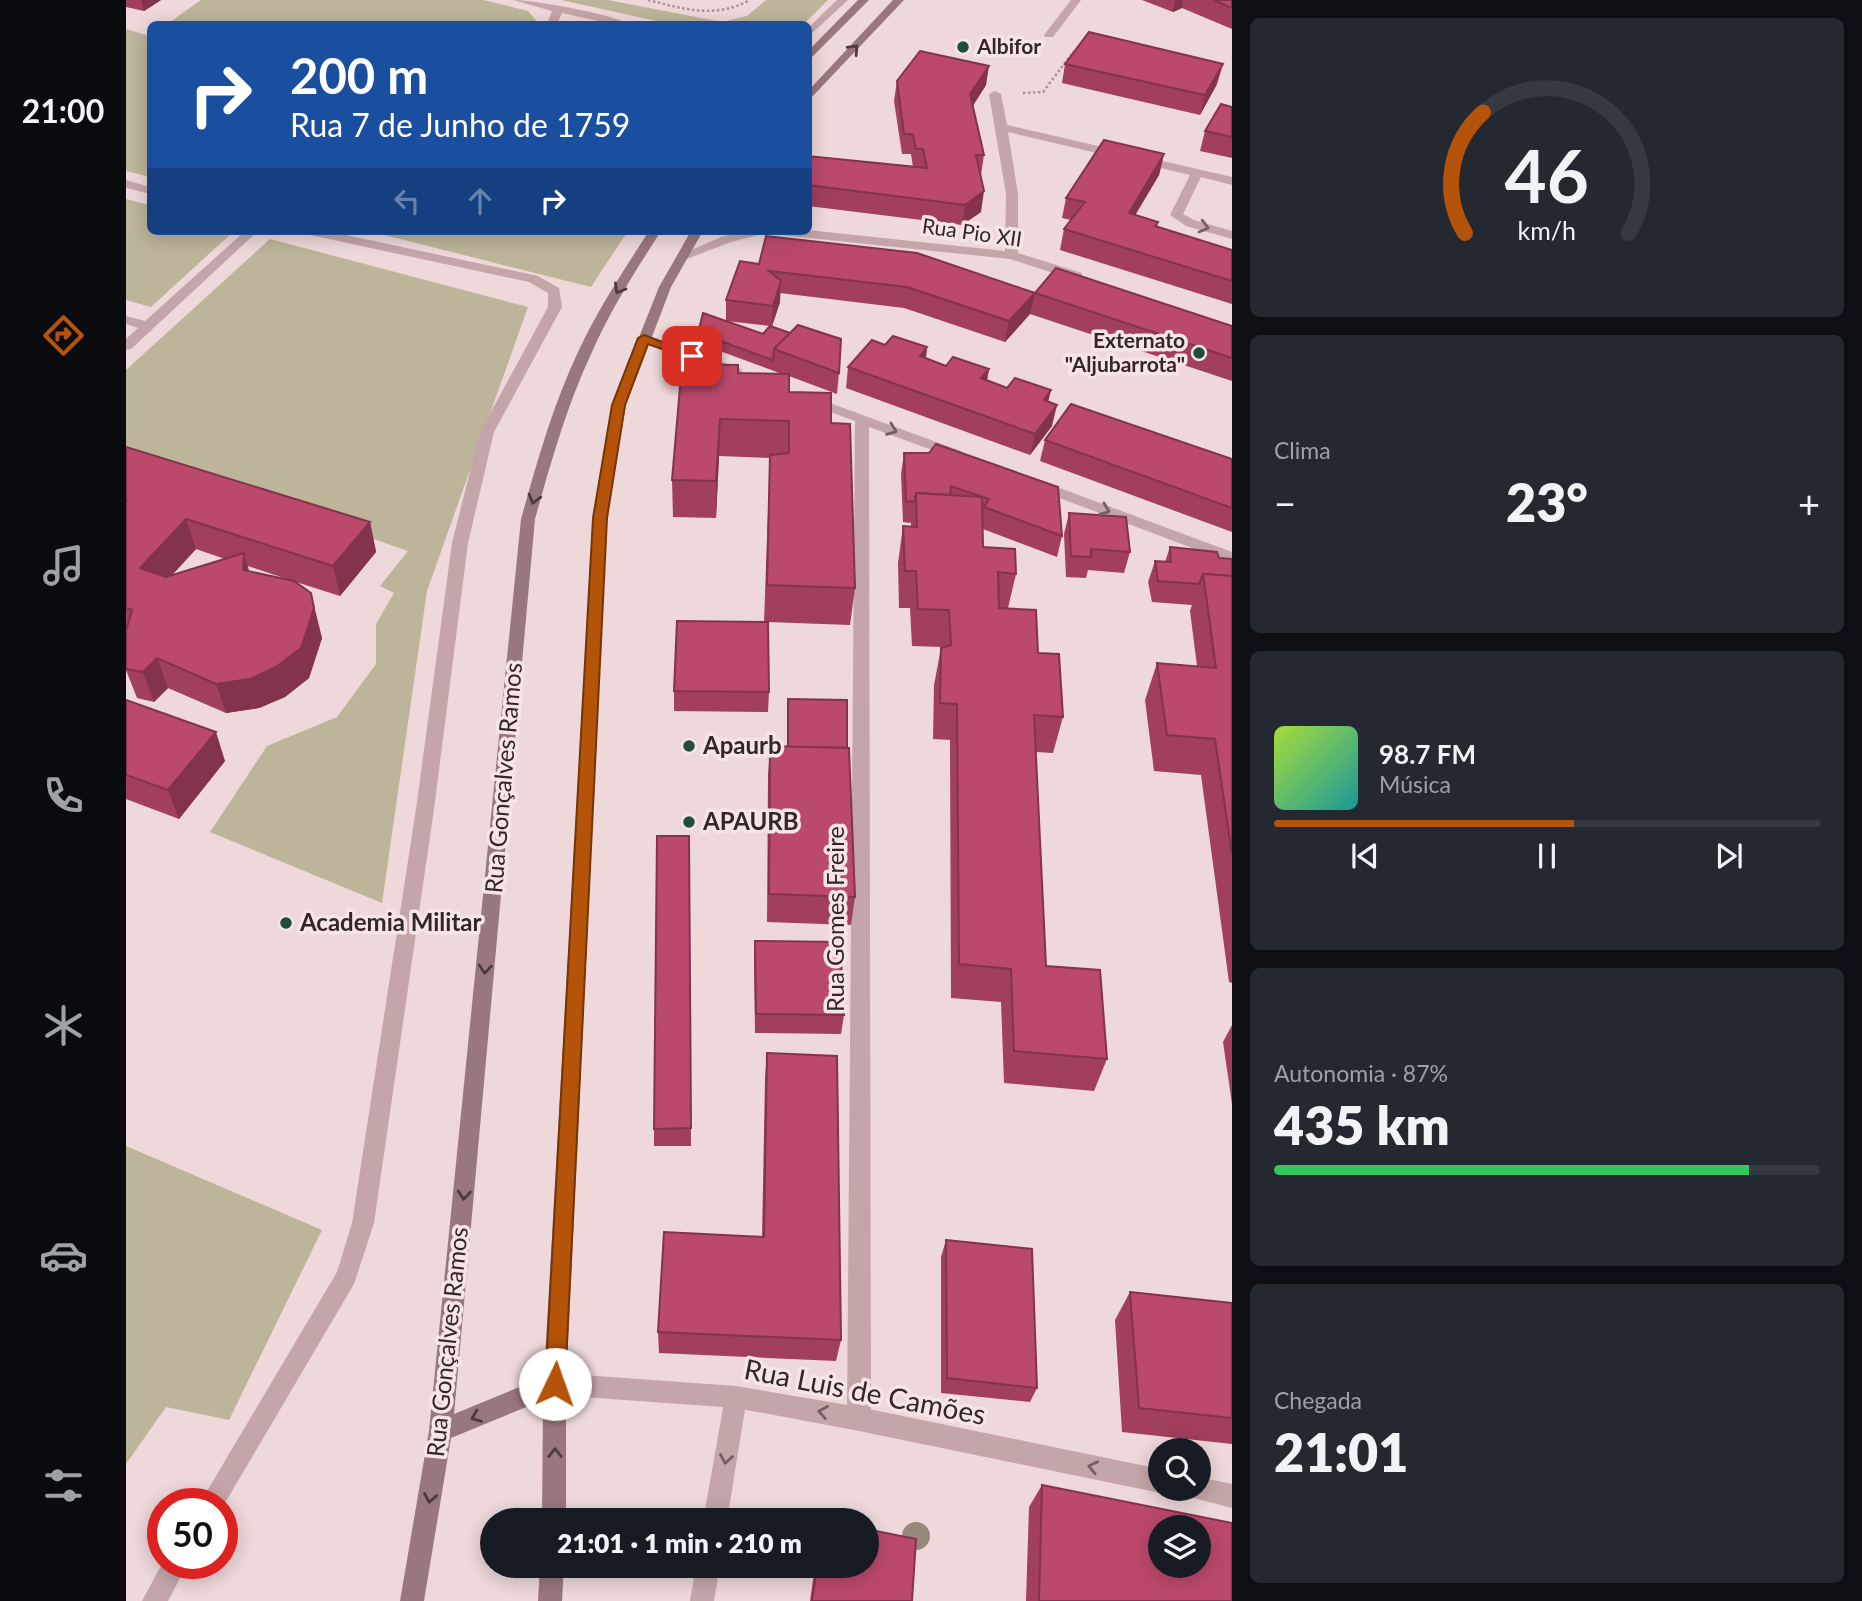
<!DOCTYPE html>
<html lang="pt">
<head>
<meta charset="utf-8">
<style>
	body { margin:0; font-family:Lato,sans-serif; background:#242831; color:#f1f3f6; height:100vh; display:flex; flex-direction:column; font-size:26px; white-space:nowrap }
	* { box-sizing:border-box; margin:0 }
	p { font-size:23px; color:#9ea1a6 }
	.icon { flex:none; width:38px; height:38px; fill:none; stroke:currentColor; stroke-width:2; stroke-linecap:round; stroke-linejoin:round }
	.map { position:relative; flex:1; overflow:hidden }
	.panel { display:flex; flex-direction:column; gap:18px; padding:18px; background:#0d0f14; width:630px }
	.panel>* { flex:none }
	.hud { position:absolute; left:21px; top:21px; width:665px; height:214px; border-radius:10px; box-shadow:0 4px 18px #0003; background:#1a4fa0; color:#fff; overflow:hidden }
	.buttons { position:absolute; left:1022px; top:1438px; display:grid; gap:14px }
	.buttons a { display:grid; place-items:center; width:63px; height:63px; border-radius:50%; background:#171b24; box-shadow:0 4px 18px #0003; font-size:35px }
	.speed { position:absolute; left:21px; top:1488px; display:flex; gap:14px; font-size:35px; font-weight:700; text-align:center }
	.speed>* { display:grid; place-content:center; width:91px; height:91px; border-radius:50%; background:#171b24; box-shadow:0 4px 18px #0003; line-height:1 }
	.speed .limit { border:10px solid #d22; background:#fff; color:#111 }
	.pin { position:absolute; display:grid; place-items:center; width:60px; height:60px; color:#fff; margin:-30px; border-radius:14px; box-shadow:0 4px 10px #0006 }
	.me { position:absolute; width:77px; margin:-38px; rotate:3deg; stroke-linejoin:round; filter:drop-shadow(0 0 5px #0008) }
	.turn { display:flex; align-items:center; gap:24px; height:147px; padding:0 28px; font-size:32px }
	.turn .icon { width:91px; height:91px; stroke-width:2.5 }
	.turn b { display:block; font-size:49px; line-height:60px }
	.lanes { display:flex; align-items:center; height:66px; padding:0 28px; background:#0003; justify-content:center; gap:35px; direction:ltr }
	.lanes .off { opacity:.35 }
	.big { font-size:52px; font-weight:800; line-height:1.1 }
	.panel .tile { flex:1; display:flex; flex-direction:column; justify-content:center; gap:10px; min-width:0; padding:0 24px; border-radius:10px; background:#242831 }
	.panel .dial { align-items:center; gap:0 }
	.dial svg { height:182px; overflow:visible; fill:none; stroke:#363941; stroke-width:7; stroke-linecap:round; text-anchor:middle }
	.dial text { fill:#f1f3f6; stroke:none }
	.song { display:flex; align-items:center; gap:21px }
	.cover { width:84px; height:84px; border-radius:10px; background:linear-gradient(135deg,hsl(80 70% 55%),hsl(180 70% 35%)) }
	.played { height:7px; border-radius:4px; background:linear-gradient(90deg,#b45309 55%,#363941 55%) }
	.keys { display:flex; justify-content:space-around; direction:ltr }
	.heat { display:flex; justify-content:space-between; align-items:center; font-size:38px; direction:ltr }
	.charge { height:10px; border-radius:5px; background:linear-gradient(90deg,#34c759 87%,#363941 0) }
	.trip { position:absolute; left:354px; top:1508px; width:399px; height:70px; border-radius:35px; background:#171b24; box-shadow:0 4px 18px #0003; font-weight:800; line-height:70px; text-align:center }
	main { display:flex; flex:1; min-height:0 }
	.dock { display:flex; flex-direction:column; width:126px; justify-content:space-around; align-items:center; background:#090b0e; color:#9ea1a6 }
	.dock .icon { width:49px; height:49px }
	.dock .selected { color:#b45309 }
	.dock b { font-size:32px; color:#f1f3f6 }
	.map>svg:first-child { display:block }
	.green { fill:#bcb59a }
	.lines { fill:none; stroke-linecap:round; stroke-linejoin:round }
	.path { stroke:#b19094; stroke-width:2.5; stroke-dasharray:2.5 2.5; stroke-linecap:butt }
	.service { fill:#c5a6a8; fill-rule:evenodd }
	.minor { fill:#c5a6a8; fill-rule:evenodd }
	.tertiary { fill:#c5a6a8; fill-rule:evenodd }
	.secondary { fill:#98777d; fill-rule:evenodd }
	.tree { fill:#96897a }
	.wall { fill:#a13f5d; fill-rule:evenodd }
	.shaded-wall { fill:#83334c }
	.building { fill:#bb496c; stroke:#83334c; stroke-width:2; fill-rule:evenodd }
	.oneway { stroke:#4c3a3e }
	.oneway2 { stroke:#746062 }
	.route { fill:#b45309; stroke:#753606; stroke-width:2 }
	.poi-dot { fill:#1f4f38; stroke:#f7e4e4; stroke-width:2.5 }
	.labels { text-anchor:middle; stroke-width:7; stroke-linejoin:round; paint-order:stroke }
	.far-poi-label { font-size:21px; font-weight:bold; fill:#322629; stroke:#f7e4e4; text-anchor:start }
	.far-street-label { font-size:21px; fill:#322629; stroke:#f7e4e4 }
	.poi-label { font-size:24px; font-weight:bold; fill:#322629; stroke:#f7e4e4; text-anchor:start }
	.street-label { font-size:24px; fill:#322629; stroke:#f7e4e4 }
	.near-street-label { font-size:28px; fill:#322629; stroke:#f7e4e4 }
</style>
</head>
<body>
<main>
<nav class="dock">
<b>21:00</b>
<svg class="icon selected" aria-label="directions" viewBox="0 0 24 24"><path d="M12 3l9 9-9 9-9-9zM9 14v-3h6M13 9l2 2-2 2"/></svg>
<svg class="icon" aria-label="music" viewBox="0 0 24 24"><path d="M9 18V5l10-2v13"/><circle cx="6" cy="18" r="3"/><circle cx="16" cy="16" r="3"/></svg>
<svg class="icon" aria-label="phone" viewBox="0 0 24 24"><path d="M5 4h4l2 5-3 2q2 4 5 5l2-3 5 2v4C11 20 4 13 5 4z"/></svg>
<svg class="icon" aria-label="climate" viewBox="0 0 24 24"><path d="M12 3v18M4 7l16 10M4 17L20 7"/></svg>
<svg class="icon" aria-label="car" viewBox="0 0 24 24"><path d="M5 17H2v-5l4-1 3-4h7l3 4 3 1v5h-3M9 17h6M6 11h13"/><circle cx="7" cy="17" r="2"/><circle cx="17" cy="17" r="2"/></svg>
<svg class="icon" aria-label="filters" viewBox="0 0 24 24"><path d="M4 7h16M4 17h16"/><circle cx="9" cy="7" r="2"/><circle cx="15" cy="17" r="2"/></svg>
</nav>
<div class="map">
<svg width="1106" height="1601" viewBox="0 0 1106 1601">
	<rect width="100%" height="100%" fill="#eed8d9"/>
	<g class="green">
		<path d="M75 0H357L402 11 413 24H41Z"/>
		<path d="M435 0H482L596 22 621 16 640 0H702L678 24H544Z"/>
		<path d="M0 29 24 36V177L0 171Z"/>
		<path d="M0 199 24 205V231H108L25 307 0 300Z"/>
		<path d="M242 231H502L465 287Z"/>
		<path d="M144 239 402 307 301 591 256 903 84 832 141 746 211 717 250 664V624L268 593 254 586 282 551 0 453V370Z"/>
		<path d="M0 1146 196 1230 103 1420 40 1407 0 1464Z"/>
	</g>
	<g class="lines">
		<g class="path">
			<path d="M522 0C557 9 590 19 624 0"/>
			<path d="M897 93 917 92 948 51"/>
		</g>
		<g class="service">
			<path d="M387 0C407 0 487 14 502 24H485L436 13 431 24H421L426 11Z"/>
			<path d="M711 0H722L682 37V28Z"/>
			<path d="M0 180 24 187V194L0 188Z"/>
			<path d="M119 231H132L5 349 0 350V339L12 328 0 324V316L19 321Z"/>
			<path d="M178 231H201L412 276 433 288 436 307 368 432 342 543 308 809 248 1223 228 1284 96 1508V1503H74L211 1272 226 1223 290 809 326 543 354 432 422 307V293L403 282 184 235Z"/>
			<path d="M37 1562 62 1563 42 1601H16Z"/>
		</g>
		<g class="minor">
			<path d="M945 0H955L927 37H919L918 35Z"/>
			<path d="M869 91 875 94 881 125 1106 177V185L1075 177 1057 214 1068 220 1106 231V239L1060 226 1044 215 1064 175 882 132 892 194V253L956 273V279H946L884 259 654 235 648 231 605 242 561 259H553L551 256 598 236 623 231 682 230 879 251 880 194 863 94Z"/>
			<path d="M518 334 615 369 617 372 615 375H605L513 341 511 338Z"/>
			<path d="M682 395 835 451 837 454 830 459 825 457 743 427 745 1419 741 1427 733 1431 725 1427 721 1419 729 421 677 402 675 399Z"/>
			<path d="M912 480 1106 552V563L907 488 905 485Z"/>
			<path d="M610 1386 618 1389 621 1397 601 1521H577L599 1397 602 1389Z"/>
			<path d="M570 1566H594L588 1601H564Z"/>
		</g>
		<g class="tertiary">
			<path d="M429 1373 610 1386 733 1407 1034 1469V1489H1042L1034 1493 733 1431 610 1408 429 1395 421 1392 418 1384 421 1376Z"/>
			<path d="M1073 1477 1106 1484V1508L1064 1497 1060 1489H1073Z"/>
		</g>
		<g class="secondary">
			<path d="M732 0H743L682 61V51Z"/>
			<path d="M767 0H778L682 101V91Z"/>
			<path d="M523 231H535C510 270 485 309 466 352 441 405 425 462 409 519L328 1414 418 1377 467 518 486 405 533 287 565 231H577L545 287 500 405 481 518 440 1384V1521H416L417 1400 325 1438 298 1601H274L303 1431 395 519C411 462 427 405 452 352 472 309 498 270 523 231Z"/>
			<path d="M414 1566H438L436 1601H412Z"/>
		</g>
	</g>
	<circle class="tree" cx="790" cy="1536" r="14"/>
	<g class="wall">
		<path d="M0 0H35L18 11 0 7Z"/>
		<path d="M1016 0H1106V29L1056 8 1047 12Z"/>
		<path d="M939 64 1091 84 1074 115 936 83Z"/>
		<path d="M771 81 860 85 847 106 858 155 855 175V212L836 225 682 206V156L787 167 785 154H776L768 101Z"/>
		<path d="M1106 107V158L1074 151 1079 131Z"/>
		<path d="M1038 154 1033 175 1009 215 1032 222 1031 227 1106 250V304L934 250 938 229 945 220 936 218 940 198Z"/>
		<path d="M633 264 909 293 1106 326V381L904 314 879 342 778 308 654 293V302L646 326 713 373 711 394 663 376V392L705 423 729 588 724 625 642 622 643 692 642 712 548 711V691L638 622 644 458 593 456 590 518 547 517 546 480 612 373 656 374 572 343V333L600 321V300ZM600 321 644 326 637 334Z"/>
		<path d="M759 345 801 347 800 359 820 366 863 369 861 380 923 402 926 426 904 455 720 388 722 367Z"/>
		<path d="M919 440 1106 459V532L914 461Z"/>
		<path d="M0 447 244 522 250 552 214 596 170 582 196 638 183 678 159 697 133 708 100 713 42 688 28 702 11 698 0 670ZM70 549 99 559 46 575ZM122 566 164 580 123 572Z"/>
		<path d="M778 453 936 536 931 557 857 529V547L890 574 882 608 912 653 937 717 927 753 910 752 920 966 981 1059 968 1091 878 1083 875 1002 825 998 824 740 807 739 808 685 815 648 816 647 786 646 784 608H773L772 563 777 526 785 527V523L777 522 775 474Z"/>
		<path d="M943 513 1004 552 998 573 962 570 960 578 940 577 938 534Z"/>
		<path d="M1044 547 1093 558 1106 559V983L1103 982 1075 775 1028 771 1019 700 1031 663 1071 666 1064 611 1066 605 1026 602 1022 582 1029 561 1039 562Z"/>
		<path d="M662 699 721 748 729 897 725 925 641 922 642 775 644 746 661 747V719Z"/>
		<path d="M0 700 99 761 53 819 0 799Z"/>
		<path d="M563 836 565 1146H528V1129Z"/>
		<path d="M629 941 718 1015 715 1034 629 1033 628 960Z"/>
		<path d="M1106 1025V1104L1097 1042Z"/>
		<path d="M641 1053 715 1340 710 1361 533 1353 532 1332 636 1237 639 1079Z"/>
		<path d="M820 1240 911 1388 904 1402 815 1393V1257Z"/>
		<path d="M1004 1292 1106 1303V1444L996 1432 989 1320Z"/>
		<path d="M916 1485 1106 1601H900L903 1507Z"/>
		<path d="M689 1566H740L786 1601H684Z"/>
	</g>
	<g class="shaded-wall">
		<path d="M15 0H35L18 11Z"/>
		<path d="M1049 0H1057L1056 8 1047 12Z"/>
		<path d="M1097 64 1091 84 1074 115 1079 95Z"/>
		<path d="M863 66 860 85 841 114 844 94Z"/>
		<path d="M1038 154 1033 175 998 234 1003 213Z"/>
		<path d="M858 191 855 212 836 225 839 205Z"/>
		<path d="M655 281 654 302 646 326 647 306Z"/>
		<path d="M909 293 904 314 879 342 883 321Z"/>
		<path d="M801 347 798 368 794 356Z"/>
		<path d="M863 369 859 390 855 378Z"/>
		<path d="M925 390 920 411 918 400Z"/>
		<path d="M931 405 926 426 904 455 909 434Z"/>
		<path d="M594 419 593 456 590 518V481Z"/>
		<path d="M60 519 70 549 25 598 14 568Z"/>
		<path d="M244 522 250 552 214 596 207 566Z"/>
		<path d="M118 553 126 583 117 570Z"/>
		<path d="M185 593 196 638 183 678 159 697 133 708 100 713 90 684Z"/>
		<path d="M31 658 42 688 28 702 17 672Z"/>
		<path d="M90 732 99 761 53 819 42 790Z"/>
	</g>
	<g class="building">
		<path d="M1088 0H1106V8Z"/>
		<path d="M963 32 1097 64 1079 95 939 64Z"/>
		<path d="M794 51 863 66 844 94 858 155H850L858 191 839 205 682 185V156L801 168 797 149H790L787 134H778L771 81Z"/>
		<path d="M1095 104 1106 107V137L1079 131Z"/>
		<path d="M978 140 1038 154 1003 213 1032 222 1029 226 1106 250V281L938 229 959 202 940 198Z"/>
		<path d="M640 236 791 253 909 293 883 321 781 287 643 271 655 281 647 306 600 300 614 261 633 264Z"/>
		<path d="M930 268 1106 326V358L909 293Z"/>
		<path d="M577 313 637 334 644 326 664 333 648 349 647 360 572 333Z"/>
		<path d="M672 325 715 339 713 373 648 349Z"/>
		<path d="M767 336 801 347 794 356 820 366 827 357 863 369 855 378 881 388 889 378 925 390 918 400 931 405 909 434 722 367 746 340 759 345Z"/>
		<path d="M556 364 612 365V373L663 374V392L705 393V423L724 424 729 588 641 585 644 455 663 453V421L594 419 590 481 546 480Z"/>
		<path d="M945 404 1106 459V508L919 440Z"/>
		<path d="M810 444 932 487 936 536 858 507 863 499 825 486 824 495 790 493 788 502 780 501 778 453H803Z"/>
		<path d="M0 447 244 522 207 566 60 519 14 568 40 577 118 553 117 570 168 581 185 593 188 608 175 648 150 667 124 679 90 684 31 658 17 672 0 669V631L6 610 0 608V502L1 501 0 500Z"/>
		<path d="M790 493 856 497 857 547 889 549 890 574 872 572 873 608 910 610 912 653 933 654 937 717 908 715 920 966 974 970 981 1059 888 1051 885 969 833 964 831 704 814 703 815 648 825 645 823 610 792 609 790 571H779L777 526 791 527Z"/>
		<path d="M943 513 1000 517 1004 552 965 549V557L945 556Z"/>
		<path d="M1044 547 1091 552 1093 558 1106 559V576L1077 574 1073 584 1032 581 1029 561 1045 562Z"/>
		<path d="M1077 574 1106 576V854L1089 739 1041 735 1031 663 1090 668Z"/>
		<path d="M551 621 642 622 643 692 548 691Z"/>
		<path d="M662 699 721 700V748L662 747Z"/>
		<path d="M0 700 90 732 42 790 0 775Z"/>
		<path d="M644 746 723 748 729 897 643 894Z"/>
		<path d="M531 836H563L565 1128 528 1129Z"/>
		<path d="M629 941 714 942 718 1015 630 1014Z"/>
		<path d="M641 1053 711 1056 715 1340 532 1332 538 1232 638 1237Z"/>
		<path d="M820 1240 906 1249 911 1388 821 1378Z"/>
		<path d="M1004 1292 1106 1303V1418L1013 1408Z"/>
		<path d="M916 1485 1106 1523V1601H913ZM1034 1528H1073V1566H1034Z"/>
		<path d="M740 1529 790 1539 786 1601H686L691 1566H740Z"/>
	</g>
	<defs><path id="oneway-chevron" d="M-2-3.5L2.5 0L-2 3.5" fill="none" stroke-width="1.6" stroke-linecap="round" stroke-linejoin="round" transform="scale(1.75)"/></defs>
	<g class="oneway">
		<use href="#oneway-chevron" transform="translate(728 49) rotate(-47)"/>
		<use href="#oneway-chevron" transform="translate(493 289) rotate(120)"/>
		<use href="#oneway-chevron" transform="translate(408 499) rotate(105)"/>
		<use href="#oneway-chevron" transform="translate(359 969) rotate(95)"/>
		<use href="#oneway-chevron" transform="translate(338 1195) rotate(95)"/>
		<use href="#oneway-chevron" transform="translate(350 1417) rotate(158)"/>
		<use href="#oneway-chevron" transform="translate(429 1453) rotate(-90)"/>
		<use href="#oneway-chevron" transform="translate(304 1498) rotate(100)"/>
	</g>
	<g class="oneway2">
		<use href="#oneway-chevron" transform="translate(1078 227) rotate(15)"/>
		<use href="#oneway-chevron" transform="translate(766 430) rotate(21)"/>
		<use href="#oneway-chevron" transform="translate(979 510) rotate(21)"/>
		<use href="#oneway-chevron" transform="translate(697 1412) rotate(-170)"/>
		<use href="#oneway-chevron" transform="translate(600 1459) rotate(99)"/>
		<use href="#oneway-chevron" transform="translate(967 1467) rotate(-168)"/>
	</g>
	<path class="route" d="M518 335 573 356 566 360 522 344 499 405 481 518 439 1384 436 1392 429 1395 422 1392 419 1384 467 518 486 405 512 338Z"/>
	<g class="poi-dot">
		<circle cx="837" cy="47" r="7"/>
		<circle cx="1073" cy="353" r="7"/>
		<circle cx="563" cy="746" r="7"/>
		<circle cx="563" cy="822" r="7"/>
		<circle cx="160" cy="923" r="7"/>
	</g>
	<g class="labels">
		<g class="far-poi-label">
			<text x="851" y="54">Albifor</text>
			<text x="1059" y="348" text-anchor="end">Externato<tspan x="1059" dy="24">"Aljubarrota"</tspan></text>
		</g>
		<g class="far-street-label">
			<text transform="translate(846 233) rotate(8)" y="7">Rua Pio XII</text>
		</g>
		<g class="poi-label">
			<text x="577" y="754">Apaurb</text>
			<text x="577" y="830">APAURB</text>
			<text x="174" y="931">Academia Militar</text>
		</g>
		<g class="street-label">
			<text transform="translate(378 778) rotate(-85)" y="8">Rua Gonçalves Ramos</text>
			<text transform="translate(710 919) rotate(-90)" y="8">Rua Gomes Freire</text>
			<text transform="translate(322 1342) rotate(-84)" y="8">Rua Gonçalves Ramos</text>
		</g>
		<g class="near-street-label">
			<text transform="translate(739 1392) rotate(11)" y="10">Rua Luis de Camões</text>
		</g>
	</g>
</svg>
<div class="buttons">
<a><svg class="icon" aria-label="search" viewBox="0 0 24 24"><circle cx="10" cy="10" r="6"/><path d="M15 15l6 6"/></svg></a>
<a><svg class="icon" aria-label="layers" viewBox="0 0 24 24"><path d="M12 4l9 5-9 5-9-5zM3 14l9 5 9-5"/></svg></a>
</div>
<div class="speed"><div class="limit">50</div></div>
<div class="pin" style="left:566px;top:356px;background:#d93025"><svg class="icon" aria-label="arrive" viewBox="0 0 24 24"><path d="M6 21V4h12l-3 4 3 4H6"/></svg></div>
<svg class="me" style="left:429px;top:1384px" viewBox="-20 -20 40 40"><circle r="19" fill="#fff"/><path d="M0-13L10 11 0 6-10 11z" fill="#b45309"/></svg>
<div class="trip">21:01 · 1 min · 210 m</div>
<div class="hud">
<div class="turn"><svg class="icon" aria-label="right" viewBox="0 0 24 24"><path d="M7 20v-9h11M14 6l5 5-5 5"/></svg><div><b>200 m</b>Rua 7 de Junho de 1759</div></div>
<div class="lanes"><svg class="icon off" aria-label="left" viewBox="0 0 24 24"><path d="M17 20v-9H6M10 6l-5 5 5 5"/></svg><svg class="icon off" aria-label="ahead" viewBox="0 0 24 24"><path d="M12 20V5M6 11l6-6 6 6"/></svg><svg class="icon" aria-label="right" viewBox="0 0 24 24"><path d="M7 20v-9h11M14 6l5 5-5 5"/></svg></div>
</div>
</div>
<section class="panel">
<div class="tile dial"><svg viewBox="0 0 100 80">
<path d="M14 69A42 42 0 1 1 86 69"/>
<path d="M14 69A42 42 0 0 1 22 16" stroke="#b45309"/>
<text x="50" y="56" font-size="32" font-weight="700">46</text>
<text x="50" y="72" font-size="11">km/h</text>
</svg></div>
<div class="tile"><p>Clima</p>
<div class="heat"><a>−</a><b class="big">23°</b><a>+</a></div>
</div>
<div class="tile">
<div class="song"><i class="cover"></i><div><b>98.7 FM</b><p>Música</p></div></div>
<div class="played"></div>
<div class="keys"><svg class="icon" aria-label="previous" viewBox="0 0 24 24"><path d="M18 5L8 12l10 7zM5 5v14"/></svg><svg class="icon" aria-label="pause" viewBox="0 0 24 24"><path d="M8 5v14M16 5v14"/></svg><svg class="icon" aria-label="next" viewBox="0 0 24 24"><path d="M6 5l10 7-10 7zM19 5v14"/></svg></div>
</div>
<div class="tile"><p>Autonomia · 87%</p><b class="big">435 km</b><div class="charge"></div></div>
<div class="tile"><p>Chegada</p><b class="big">21:01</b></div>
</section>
</main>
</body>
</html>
